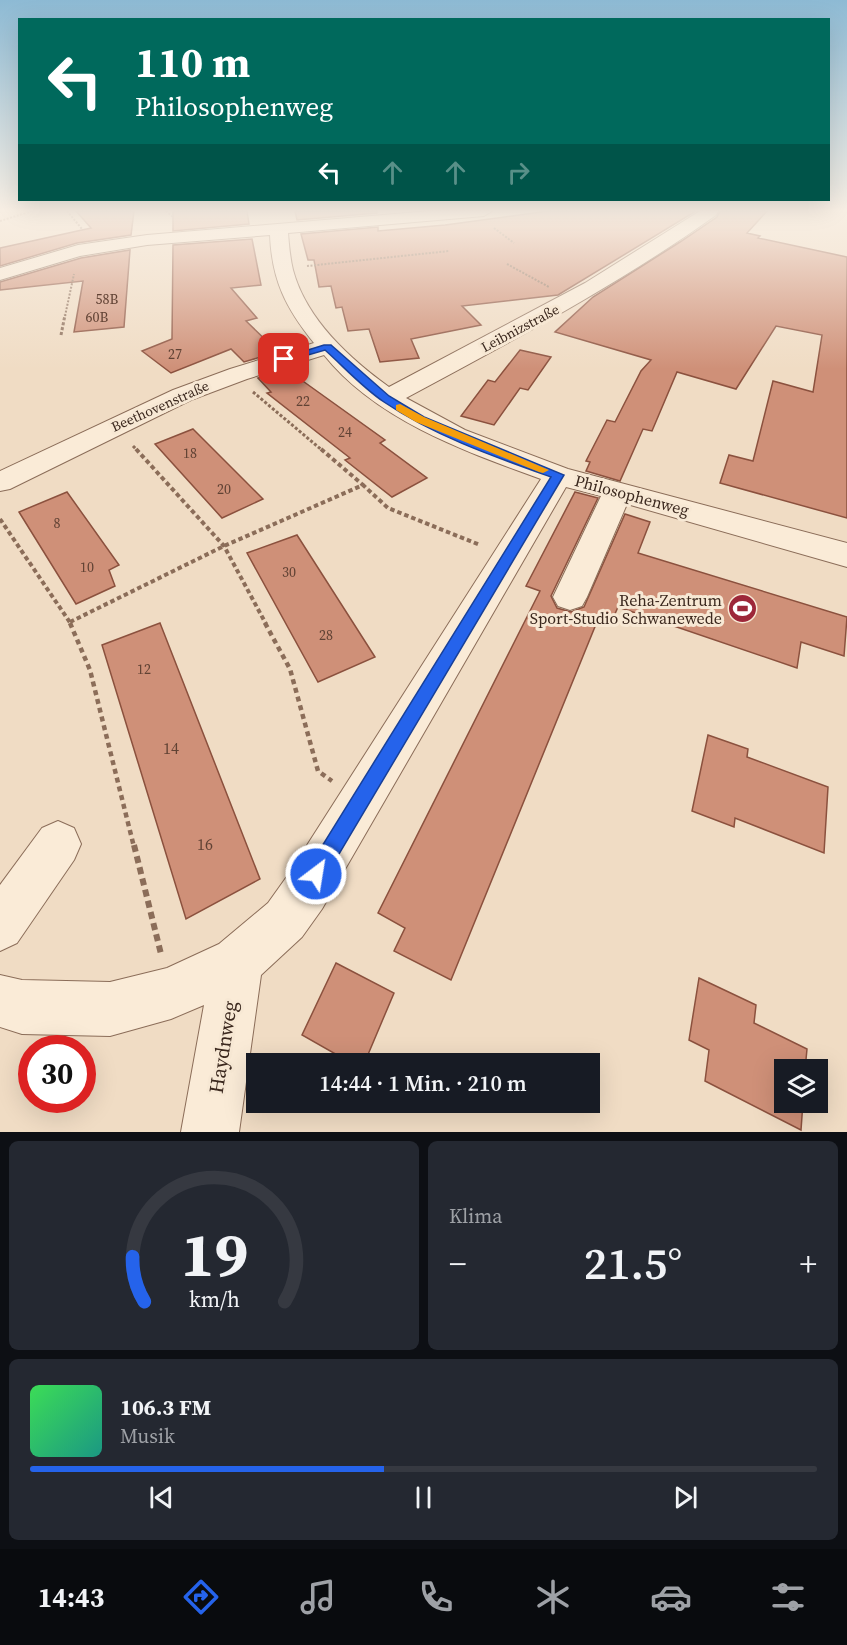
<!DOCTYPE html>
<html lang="de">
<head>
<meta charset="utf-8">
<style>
	body { margin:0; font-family:"Source Serif 4",serif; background:#242831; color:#f1f3f6; height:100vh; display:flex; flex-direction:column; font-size:22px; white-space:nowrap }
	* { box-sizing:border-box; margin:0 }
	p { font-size:20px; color:#9ea1a6 }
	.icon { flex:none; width:33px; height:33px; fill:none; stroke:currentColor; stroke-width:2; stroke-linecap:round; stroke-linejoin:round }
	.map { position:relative; height:1132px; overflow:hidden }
	.side { display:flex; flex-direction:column; gap:9px; padding:9px; background:#0d0f14; flex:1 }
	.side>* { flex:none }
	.guide { position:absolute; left:18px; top:18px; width:812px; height:183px; border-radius:0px; box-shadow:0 6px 24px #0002; background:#00695c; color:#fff; overflow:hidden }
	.buttons { position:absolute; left:774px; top:1059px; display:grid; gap:12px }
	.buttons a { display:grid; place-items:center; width:54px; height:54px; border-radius:0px; background:#171b24; box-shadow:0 6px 24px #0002; font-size:30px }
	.speed { position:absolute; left:18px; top:1035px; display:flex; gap:12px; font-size:30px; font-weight:700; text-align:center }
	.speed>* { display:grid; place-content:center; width:78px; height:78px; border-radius:50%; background:#171b24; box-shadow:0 6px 24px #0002; line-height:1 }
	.speed .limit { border:9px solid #d22; background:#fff; color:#111 }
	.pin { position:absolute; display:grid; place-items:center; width:51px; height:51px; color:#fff; margin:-26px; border-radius:12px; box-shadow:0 3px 9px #0006 }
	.me { position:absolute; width:66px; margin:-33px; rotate:31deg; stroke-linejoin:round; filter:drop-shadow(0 0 4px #0008) }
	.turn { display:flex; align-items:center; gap:21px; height:126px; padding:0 18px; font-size:27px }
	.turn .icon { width:78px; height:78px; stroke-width:2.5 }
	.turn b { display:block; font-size:42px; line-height:51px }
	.lanes { display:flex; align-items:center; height:57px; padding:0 18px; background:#0003; justify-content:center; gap:30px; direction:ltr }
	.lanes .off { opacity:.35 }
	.big { font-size:45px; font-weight:600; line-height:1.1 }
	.side .tile { flex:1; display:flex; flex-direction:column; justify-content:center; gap:9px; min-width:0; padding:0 21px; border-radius:9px; background:#242831 }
	.side .dial { align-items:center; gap:0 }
	.dial svg { height:156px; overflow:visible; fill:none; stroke:#363941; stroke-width:7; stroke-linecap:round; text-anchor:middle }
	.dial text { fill:#f1f3f6; stroke:none }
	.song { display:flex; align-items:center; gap:18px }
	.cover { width:72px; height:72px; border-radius:9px; background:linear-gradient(135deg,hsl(130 70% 55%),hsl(170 70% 35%)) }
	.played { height:6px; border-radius:3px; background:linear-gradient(90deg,#2563eb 45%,#363941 45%) }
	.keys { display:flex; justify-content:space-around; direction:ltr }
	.heat { display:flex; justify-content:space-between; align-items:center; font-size:33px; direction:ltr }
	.side .tiles { flex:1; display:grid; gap:9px; grid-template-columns:1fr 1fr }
	.tile:last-child { grid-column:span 2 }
	.trip { position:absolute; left:246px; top:1053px; width:354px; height:60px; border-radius:0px; background:#171b24; box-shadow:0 6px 24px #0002; font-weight:600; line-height:60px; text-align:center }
	.tab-bar { display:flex; height:96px; justify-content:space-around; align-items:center; background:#090b0e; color:#9ea1a6 }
	.tab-bar .icon { width:42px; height:42px }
	.tab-bar .current { color:#2563eb }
	.tab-bar b { font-size:27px; color:#f1f3f6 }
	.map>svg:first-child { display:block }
	.building { fill:#cf9078; stroke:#8b513e; stroke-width:1.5 }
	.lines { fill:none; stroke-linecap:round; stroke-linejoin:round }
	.minor-casing { stroke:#8b6d59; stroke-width:2 }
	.path-far4 { stroke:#8b6d59; stroke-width:2; stroke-dasharray:2 1.5; stroke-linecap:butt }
	.path-far3 { stroke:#8b6d59; stroke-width:3; stroke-dasharray:3 2; stroke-linecap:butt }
	.path-far2 { stroke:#8b6d59; stroke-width:4; stroke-dasharray:4.5 3; stroke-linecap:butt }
	.path-far1 { stroke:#8b6d59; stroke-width:4.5; stroke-dasharray:5 4; stroke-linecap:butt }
	.path { stroke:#8b6d59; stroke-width:6; stroke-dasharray:7 4.5; stroke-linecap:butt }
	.minor { fill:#faebd7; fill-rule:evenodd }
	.route { fill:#2563eb; stroke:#184099; stroke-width:1.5 }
	.slow { fill:#f59e0b }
	.labels { text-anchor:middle; stroke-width:6; stroke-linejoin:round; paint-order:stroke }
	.number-label { font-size:14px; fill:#604234 }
	.far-street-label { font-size:14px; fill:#3b281e; stroke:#f7e8d4 }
	.street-label { font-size:16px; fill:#3b281e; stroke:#f7e8d4 }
	.poi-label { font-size:16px; fill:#3b281e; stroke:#f7e8d4; text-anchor:end }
	.near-number-label { font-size:16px; fill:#604234 }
	.near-street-label { font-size:20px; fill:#3b281e; stroke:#f7e8d4 }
</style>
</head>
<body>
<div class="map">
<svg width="847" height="1132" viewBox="0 0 847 1132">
	<rect width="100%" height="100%" fill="#f0dcc4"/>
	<g class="building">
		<path d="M76 211H134L131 235 77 243 0 266V248L91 228Z"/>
		<path d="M173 211H247L249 224 173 231Z"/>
		<path d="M295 211H377V213L297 220Z"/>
		<path d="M548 211H696L558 295 462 306 481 325 411 339 419 358 380 362 369 329 348 331 342 307 336 308 331 286 319 287 314 260H308L301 234 378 227V231L445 225Z"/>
		<path d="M720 211H767L747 233 760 236 758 238 847 257V518L720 483 729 455 753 461 773 381 813 392 822 335 776 326 736 389 677 372 652 431 643 429 620 481 586 471 590 462 586 461 607 420 615 422 641 371 651 360 555 332 593 297 680 242 717 217Z"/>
		<path d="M252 239 261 285 231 288 257 318 246 321 275 349 263 353 267 355 244 362 231 349 171 373 142 351 172 339 173 245Z"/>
		<path d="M130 250 124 327 74 332 83 281 0 290V282L81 258Z"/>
		<path d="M520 350 551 357 528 390 520 388 494 425 461 416 488 380 495 382Z"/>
		<path d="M286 369 385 440 380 443 427 478 392 497 345 460 350 458 267 393 271 392 258 378Z"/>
		<path d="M193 429 263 499 222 518 155 444Z"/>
		<path d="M67 492 119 565 109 570 115 586 76 604 19 512Z"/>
		<path d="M575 492 598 498 551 596 557 608 571 612 584 607 625 514 650 522 638 553 847 617 844 656 801 642 797 668 618 607 614 616 601 612 451 980 394 951 405 928 378 913 540 591 526 586Z"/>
		<path d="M297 535 375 657 318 682 247 553Z"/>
		<path d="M160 623 260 879 186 919 102 645Z"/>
		<path d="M708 735 748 749 747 757 828 787 824 853 735 818 734 827 692 811Z"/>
		<path d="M336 963 394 993 364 1064H353L302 1035Z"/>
		<path d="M699 978 756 1005 754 1023 807 1049 805 1070H784V1102H803L801 1130 705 1081 709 1050 689 1040Z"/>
	</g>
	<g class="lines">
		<defs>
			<g id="minor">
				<path d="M430 211H492L484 216 288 233C289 245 290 258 293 270 306 319 350 359 389 387L585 283 700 211H718L716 215C618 285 512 341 406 398L465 430 568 469 847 543V567L627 504 587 597 582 606 570 610 558 606 553 597 601 496 566 487 322 909 302 937 261 975 239 1132H181L204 1005 171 1019 110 1036 22 1034 0 1027V975L22 980 110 982 167 968 219 944 268 903 288 875 541 479C464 451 376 420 324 355L247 379 191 400 10 489 0 491V471L173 390 230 369 314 343C286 308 272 281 270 235L147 245 80 256 0 280V268L78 245 147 235Z"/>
				<path d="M58 821 74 828 81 844 74 860 17 943 0 951V885L42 828Z"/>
			</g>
		</defs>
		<use href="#minor" class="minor-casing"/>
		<g class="path-far4">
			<path d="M67 211 82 229"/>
			<path d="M166 211 174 218"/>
			<path d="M0 221 32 211"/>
			<path d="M494 228 514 243"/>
			<path d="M507 264 549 287"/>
			<path d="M307 266 449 251"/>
			<path d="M65 316 74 274"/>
		</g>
		<g class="path-far3">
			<path d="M61 335 65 315"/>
			<path d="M253 392 323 451"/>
			<path d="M133 446 138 451"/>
		</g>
		<g class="path-far2">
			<path d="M136 449 224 546 266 624"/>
			<path d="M321 449 363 485"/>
			<path d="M0 519 71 624"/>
			<path d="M70 622 224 546 363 485 388 508 480 545"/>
		</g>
		<g class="path-far1">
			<path d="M70 623 90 670 134 847"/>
			<path d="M265 623 290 669 318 771 332 781"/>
		</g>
		<path class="path" d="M134 845 161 954"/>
		<use href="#minor" class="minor"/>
	</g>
	<linearGradient id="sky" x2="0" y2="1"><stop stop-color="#8dbad4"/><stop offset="0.57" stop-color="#f8efe4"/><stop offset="1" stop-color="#f8efe4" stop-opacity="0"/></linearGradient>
	<rect width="847" height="369" fill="url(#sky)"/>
	<path class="route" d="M324 345H331L389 396 424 417 564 475 323 881 316 884 309 881 306 874 309 867 551 477C495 457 434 436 384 402 363 388 344 367 325 350L284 362 279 359Z"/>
	<path class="slow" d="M400 404 424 417 549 470 543 473 539 472 416 422 396 410V405Z"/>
	<defs>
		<symbol id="stadium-disc" viewBox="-11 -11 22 22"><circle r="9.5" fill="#9d2739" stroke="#f7e8d4"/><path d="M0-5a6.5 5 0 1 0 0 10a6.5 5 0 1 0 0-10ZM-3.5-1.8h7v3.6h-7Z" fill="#fff"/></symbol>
	</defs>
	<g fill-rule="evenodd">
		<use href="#stadium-disc" x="726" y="592" width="33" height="33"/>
	</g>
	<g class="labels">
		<g class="number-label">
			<text x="107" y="304">58B</text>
			<text x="97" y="322">60B</text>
			<text x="175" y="359">27</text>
			<text x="303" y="406">22</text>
			<text x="345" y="437">24</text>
			<text x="190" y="458">18</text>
			<text x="224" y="494">20</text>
			<text x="57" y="528">8</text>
			<text x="87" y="572">10</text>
			<text x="289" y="577">30</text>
			<text x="326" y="640">28</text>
			<text x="144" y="674">12</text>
		</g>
		<g class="far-street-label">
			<text transform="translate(520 328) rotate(-28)" y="5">Leibnizstraße</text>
			<text transform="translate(160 406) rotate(-24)" y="5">Beethovenstraße</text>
		</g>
		<g class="street-label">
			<text transform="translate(632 495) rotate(15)" y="6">Philosophenweg</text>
		</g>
		<g class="poi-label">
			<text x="722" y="606">Reha-Zentrum<tspan x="722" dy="18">Sport-Studio Schwanewede</tspan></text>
		</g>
		<g class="near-number-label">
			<text x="171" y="754">14</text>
			<text x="205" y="850">16</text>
		</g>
		<g class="near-street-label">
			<text transform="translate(223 1047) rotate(-81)" y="7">Haydnweg</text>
		</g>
	</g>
</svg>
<div class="buttons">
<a><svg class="icon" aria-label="layers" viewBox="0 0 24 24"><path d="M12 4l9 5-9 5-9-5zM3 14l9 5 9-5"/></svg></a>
</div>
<div class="speed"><div class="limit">30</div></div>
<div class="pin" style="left:284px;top:359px;background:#d93025"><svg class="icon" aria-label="arrive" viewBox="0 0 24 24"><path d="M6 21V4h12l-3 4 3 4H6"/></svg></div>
<svg class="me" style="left:316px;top:874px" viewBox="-20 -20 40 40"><circle r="17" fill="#2563eb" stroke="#fff" stroke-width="3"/><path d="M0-11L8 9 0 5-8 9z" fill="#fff"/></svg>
<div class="trip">14:44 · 1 Min. · 210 m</div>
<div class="guide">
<div class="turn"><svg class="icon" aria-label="left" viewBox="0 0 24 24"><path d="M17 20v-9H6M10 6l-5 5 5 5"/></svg><div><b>110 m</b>Philosophenweg</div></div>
<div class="lanes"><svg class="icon" aria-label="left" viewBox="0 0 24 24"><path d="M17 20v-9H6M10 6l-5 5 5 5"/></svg><svg class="icon off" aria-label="ahead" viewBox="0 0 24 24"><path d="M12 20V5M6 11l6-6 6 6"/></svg><svg class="icon off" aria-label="ahead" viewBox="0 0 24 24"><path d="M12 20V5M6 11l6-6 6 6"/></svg><svg class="icon off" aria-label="right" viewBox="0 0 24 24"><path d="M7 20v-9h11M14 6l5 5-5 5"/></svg></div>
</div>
</div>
<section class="side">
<div class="tiles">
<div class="tile dial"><svg viewBox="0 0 100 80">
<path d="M14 69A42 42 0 1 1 86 69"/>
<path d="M14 69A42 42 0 0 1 8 46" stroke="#2563eb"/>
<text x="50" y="56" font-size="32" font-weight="700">19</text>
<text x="50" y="72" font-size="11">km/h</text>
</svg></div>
<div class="tile"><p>Klima</p>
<div class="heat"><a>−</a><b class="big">21.5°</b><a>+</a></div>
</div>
<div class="tile">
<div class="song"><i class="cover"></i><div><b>106.3 FM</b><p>Musik</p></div></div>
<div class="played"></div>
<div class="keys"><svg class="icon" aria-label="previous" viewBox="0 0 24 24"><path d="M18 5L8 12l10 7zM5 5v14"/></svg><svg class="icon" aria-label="pause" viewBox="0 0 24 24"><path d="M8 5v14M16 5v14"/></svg><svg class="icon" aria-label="next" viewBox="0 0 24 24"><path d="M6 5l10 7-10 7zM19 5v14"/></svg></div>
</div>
</div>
</section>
<nav class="tab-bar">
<b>14:43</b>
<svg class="icon current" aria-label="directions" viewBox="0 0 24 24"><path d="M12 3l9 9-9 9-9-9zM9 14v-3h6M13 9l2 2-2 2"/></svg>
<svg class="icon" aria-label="music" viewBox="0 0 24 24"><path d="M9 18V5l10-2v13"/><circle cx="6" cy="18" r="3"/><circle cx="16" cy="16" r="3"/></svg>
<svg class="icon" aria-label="phone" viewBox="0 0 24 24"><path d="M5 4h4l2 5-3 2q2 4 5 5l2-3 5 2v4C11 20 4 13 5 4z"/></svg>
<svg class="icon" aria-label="climate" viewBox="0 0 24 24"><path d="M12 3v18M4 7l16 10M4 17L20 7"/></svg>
<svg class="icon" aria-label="car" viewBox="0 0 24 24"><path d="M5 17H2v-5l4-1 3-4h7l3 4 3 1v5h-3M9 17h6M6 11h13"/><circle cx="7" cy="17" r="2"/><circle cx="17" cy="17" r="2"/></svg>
<svg class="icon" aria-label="filters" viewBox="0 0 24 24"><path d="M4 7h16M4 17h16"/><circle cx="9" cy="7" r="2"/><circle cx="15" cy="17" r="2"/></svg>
</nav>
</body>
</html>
